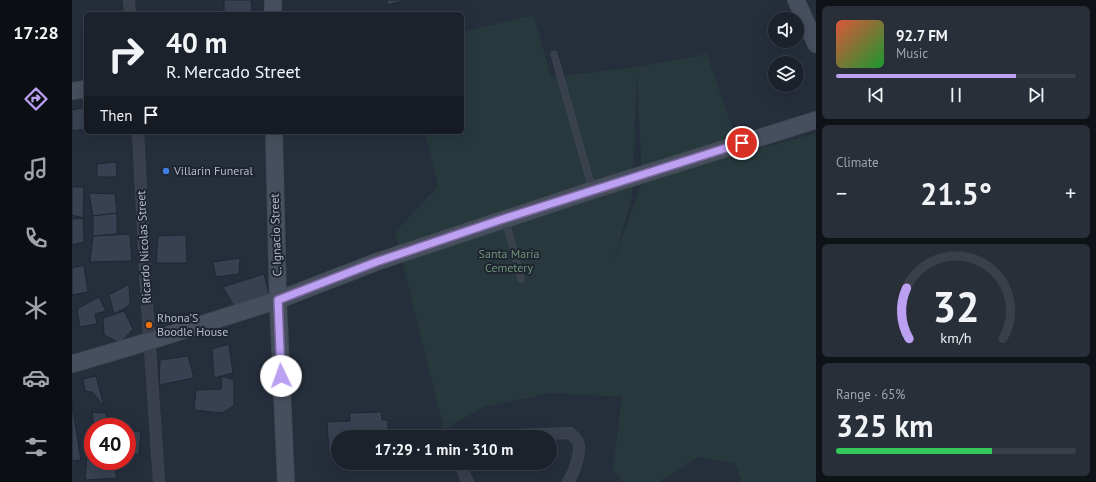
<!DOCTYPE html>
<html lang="en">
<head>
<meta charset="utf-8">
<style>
	body { margin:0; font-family:"PT Sans",sans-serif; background:#292f38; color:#f1f3f6; height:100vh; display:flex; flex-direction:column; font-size:15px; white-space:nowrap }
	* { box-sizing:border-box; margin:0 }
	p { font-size:13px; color:#a0a4a9 }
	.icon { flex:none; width:22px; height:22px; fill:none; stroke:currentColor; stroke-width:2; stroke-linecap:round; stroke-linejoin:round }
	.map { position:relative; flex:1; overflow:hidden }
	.sheet { display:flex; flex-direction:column; gap:6px; padding:6px; background:#0f1318; width:280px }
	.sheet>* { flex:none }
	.banner { position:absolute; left:12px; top:12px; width:380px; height:122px; border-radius:6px; box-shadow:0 4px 16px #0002,0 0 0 1px #3a3f48; background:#1c222c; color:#f1f3f6; overflow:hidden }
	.tools { position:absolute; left:696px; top:12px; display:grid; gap:8px }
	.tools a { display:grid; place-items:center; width:36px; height:36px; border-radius:50%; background:#1c222c; box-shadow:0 4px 16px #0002,0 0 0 1px #3a3f48; font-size:20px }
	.speed { position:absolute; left:12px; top:418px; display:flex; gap:8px; font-size:20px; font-weight:700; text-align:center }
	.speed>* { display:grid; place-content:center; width:52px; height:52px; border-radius:50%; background:#1c222c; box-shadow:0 4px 16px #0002,0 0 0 1px #3a3f48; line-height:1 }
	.speed .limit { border:6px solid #d22; background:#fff; color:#111 }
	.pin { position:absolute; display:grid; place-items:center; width:34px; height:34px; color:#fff; margin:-17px; border:2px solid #fff; border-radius:50%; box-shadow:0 1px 4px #0007 }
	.me { position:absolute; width:44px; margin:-22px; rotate:357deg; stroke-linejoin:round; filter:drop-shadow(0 0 3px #0008) }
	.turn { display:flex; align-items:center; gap:14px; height:84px; padding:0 16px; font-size:18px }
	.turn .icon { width:52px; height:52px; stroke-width:2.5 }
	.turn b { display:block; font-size:28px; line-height:34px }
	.then { display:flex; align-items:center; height:38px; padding:0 16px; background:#0003; gap:8px; font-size:15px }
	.big { font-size:30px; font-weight:700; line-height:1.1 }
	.sheet .card { flex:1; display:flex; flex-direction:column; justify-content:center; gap:6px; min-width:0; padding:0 14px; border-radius:6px; background:#292f38 }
	.sheet .dial { align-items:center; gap:0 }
	.dial svg { height:104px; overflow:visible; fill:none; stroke:#3a3f48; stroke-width:7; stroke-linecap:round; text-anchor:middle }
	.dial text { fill:#f1f3f6; stroke:none }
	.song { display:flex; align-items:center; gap:12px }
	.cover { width:48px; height:48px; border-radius:6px; background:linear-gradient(135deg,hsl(10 70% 55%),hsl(130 70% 35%)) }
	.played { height:4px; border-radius:2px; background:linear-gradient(90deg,#bca0f2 75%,#3a3f48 75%) }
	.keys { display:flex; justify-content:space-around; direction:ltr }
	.heat { display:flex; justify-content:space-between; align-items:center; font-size:22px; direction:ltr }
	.charge { height:6px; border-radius:3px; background:linear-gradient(90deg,#34c759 65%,#3a3f48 0) }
	.trip { position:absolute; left:259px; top:430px; width:226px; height:40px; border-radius:20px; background:#1c222c; box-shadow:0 4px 16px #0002,0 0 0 1px #3a3f48; font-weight:700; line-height:40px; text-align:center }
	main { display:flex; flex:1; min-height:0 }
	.tab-bar { display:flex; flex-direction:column; width:72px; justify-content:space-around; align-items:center; background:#0b0e12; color:#a0a4a9 }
	.tab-bar .icon { width:28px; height:28px }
	.tab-bar .current { color:#bca0f2 }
	.tab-bar b { font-size:18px; color:#f1f3f6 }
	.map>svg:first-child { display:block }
	.green { fill:#27393d; fill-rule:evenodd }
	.building { fill:#384152; stroke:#202733 }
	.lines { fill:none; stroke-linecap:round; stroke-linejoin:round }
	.lane-casing { stroke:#424955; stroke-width:7 }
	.street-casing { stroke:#424955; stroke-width:12 }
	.secondary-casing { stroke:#424955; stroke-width:18 }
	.lane { stroke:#39404c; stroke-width:5.5 }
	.street { stroke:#39404c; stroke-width:11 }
	.secondary { stroke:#474f5e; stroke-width:16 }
	.route-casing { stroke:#7a689d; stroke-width:10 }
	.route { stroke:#bca0f2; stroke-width:7 }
	.shop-dot { fill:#3f7fe0; stroke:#1e2531; stroke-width:1.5 }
	.food-dot { fill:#e8710a; stroke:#1e2531; stroke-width:1.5 }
	.labels { text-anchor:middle; stroke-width:4; stroke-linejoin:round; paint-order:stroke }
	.poi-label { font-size:12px; fill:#b5bbc7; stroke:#1e2531; text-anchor:start }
	.street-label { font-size:12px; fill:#b5bbc7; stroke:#1e2531 }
	.park-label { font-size:12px; fill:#6e9679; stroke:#1e2531 }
</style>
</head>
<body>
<main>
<nav class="tab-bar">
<b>17:28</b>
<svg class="icon current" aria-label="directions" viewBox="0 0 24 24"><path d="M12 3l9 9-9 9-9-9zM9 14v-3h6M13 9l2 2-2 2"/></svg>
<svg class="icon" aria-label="music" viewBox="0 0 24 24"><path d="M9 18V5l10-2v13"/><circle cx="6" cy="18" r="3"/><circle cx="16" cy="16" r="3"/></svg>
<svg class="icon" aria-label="phone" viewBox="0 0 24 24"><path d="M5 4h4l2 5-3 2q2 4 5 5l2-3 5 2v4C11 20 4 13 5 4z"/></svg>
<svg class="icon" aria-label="climate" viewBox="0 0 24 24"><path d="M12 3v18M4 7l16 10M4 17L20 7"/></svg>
<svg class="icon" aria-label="car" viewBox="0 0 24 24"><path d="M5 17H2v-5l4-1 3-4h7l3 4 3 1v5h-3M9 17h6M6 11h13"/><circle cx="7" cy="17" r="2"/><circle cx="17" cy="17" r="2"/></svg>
<svg class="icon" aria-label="filters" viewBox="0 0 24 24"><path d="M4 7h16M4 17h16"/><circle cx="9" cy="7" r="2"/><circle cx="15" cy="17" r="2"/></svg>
</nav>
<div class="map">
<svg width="744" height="482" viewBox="0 0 744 482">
	<rect width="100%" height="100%" fill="#252e3b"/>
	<path class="green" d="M462 15 479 77 565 67 635 54 669 154 744 133V482H670L663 464 627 457 587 482H551L541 469 550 397 479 393 411 407 372 430 323 232 366 186 353 132H390V32ZM565 74 570 182 542 260 560 198Z"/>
	<g class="building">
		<path d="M152 0H179L180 12 152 13Z"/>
		<path d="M315 0H333L316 5Z"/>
		<path d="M14 107V129L0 131V110Z"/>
		<path d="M44 162 45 177H25V164Z"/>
		<path d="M0 187H12L11 218 0 215Z"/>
		<path d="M17 193 43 194 45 213 21 216Z"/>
		<path d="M45 213V234L21 236V216Z"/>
		<path d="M11 218 12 242 0 245V219Z"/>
		<path d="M58 234 60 261 18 262 21 236Z"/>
		<path d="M114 235 115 263H84L86 236Z"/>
		<path d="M168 258 167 274 144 277 141 262Z"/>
		<path d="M12 265 16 292 0 295V268Z"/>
		<path d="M192 274 197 294 162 306 151 287Z"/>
		<path d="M57 284 58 305 42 314 37 295Z"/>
		<path d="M27 297 34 311 23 314 25 324 8 327 5 309Z"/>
		<path d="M52 311 61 329 48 343 32 335 31 318Z"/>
		<path d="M157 344 161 373 142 378 140 349Z"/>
		<path d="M116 356 122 378 87 385 88 360Z"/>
		<path d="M24 376 32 406 20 392 13 391 11 379Z"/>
		<path d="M150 376 162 380V406L150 413 122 410 124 390 149 389Z"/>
		<path d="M0 404 9 460 1 461 0 460Z"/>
		<path d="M20 412 34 413 36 427H22Z"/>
		<path d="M309 412 310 420H316V437H266V453L257 454 255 422 278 421V413Z"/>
		<path d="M69 431 67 454 55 456V432Z"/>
		<path d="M21 456V461H41L45 478 13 480 15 457Z"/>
	</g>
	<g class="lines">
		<defs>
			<g id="lane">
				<path d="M482 54 520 188"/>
				<path d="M432 222 436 229 449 279"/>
			</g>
			<g id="street">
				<path d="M57 0 58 14"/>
				<path d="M66 132 74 290 87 482"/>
				<path d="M440 437 446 435 498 433C500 435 503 437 505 440 511 449 502 473 496 482"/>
				<path d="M391 463C389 470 393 476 396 482"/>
			</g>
			<g id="secondary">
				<path d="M201 0V14"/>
				<path d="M724 0 744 44"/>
				<path d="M0 91 14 89"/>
				<path d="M202 132 206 300 214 482"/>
				<path d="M0 364 78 341 206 300 304 262 521 190 744 120"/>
			</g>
		</defs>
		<use href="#lane" class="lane-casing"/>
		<use href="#street" class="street-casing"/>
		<use href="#secondary" class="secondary-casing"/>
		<use href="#lane" class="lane"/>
		<use href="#street" class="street"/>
		<use href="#secondary" class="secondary"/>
	</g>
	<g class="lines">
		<defs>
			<path id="route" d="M209 376 206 300 304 262 431 219 670 143"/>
		</defs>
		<use href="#route" class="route-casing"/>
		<use href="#route" class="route"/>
	</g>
	<circle class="shop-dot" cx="94" cy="171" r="4"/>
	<circle class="food-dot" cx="77" cy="325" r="4"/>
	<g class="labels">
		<g class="poi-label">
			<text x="102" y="175">Villarin Funeral</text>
			<text x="85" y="322">Rhona’S<tspan x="85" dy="14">Boodle House</tspan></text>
		</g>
		<g class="street-label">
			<text transform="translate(204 235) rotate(-92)" y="4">C. Ignacio Street</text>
			<text transform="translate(72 247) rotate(-93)" y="4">Ricardo Nicolas Street</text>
		</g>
		<g class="park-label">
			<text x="437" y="258">Santa Maria<tspan x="437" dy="14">Cemetery</tspan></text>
		</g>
	</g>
</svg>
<div class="tools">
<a><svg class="icon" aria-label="sound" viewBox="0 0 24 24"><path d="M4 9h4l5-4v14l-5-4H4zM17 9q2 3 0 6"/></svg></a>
<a><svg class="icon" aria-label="layers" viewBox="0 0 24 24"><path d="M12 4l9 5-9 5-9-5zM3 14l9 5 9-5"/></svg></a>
</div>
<div class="speed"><div class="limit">40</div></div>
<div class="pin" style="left:670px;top:143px;background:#d93025"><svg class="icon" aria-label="arrive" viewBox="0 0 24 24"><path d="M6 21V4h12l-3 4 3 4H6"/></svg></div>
<svg class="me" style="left:209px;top:376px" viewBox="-20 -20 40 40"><circle r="19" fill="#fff"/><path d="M0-13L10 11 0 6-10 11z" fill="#bca0f2"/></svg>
<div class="trip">17:29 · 1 min · 310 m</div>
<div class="banner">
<div class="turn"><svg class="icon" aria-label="right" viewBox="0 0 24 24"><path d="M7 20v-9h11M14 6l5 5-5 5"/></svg><div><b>40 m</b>R. Mercado Street</div></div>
<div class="then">Then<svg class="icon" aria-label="arrive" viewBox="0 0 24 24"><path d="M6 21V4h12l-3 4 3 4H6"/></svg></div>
</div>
</div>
<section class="sheet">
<div class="card">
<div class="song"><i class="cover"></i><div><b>92.7 FM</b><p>Music</p></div></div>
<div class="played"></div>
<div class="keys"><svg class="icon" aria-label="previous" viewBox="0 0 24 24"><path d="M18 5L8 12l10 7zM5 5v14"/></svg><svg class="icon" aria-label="pause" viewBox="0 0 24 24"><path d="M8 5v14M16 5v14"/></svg><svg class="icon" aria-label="next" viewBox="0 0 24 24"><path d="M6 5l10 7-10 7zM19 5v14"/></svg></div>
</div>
<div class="card"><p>Climate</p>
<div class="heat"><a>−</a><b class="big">21.5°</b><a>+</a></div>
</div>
<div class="card dial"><svg viewBox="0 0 100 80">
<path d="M14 69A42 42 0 1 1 86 69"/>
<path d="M14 69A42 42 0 0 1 12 30" stroke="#bca0f2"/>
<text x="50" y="56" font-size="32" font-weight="700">32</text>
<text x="50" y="72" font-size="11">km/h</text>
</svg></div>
<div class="card"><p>Range · 65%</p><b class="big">325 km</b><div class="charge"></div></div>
</section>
</main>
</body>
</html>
